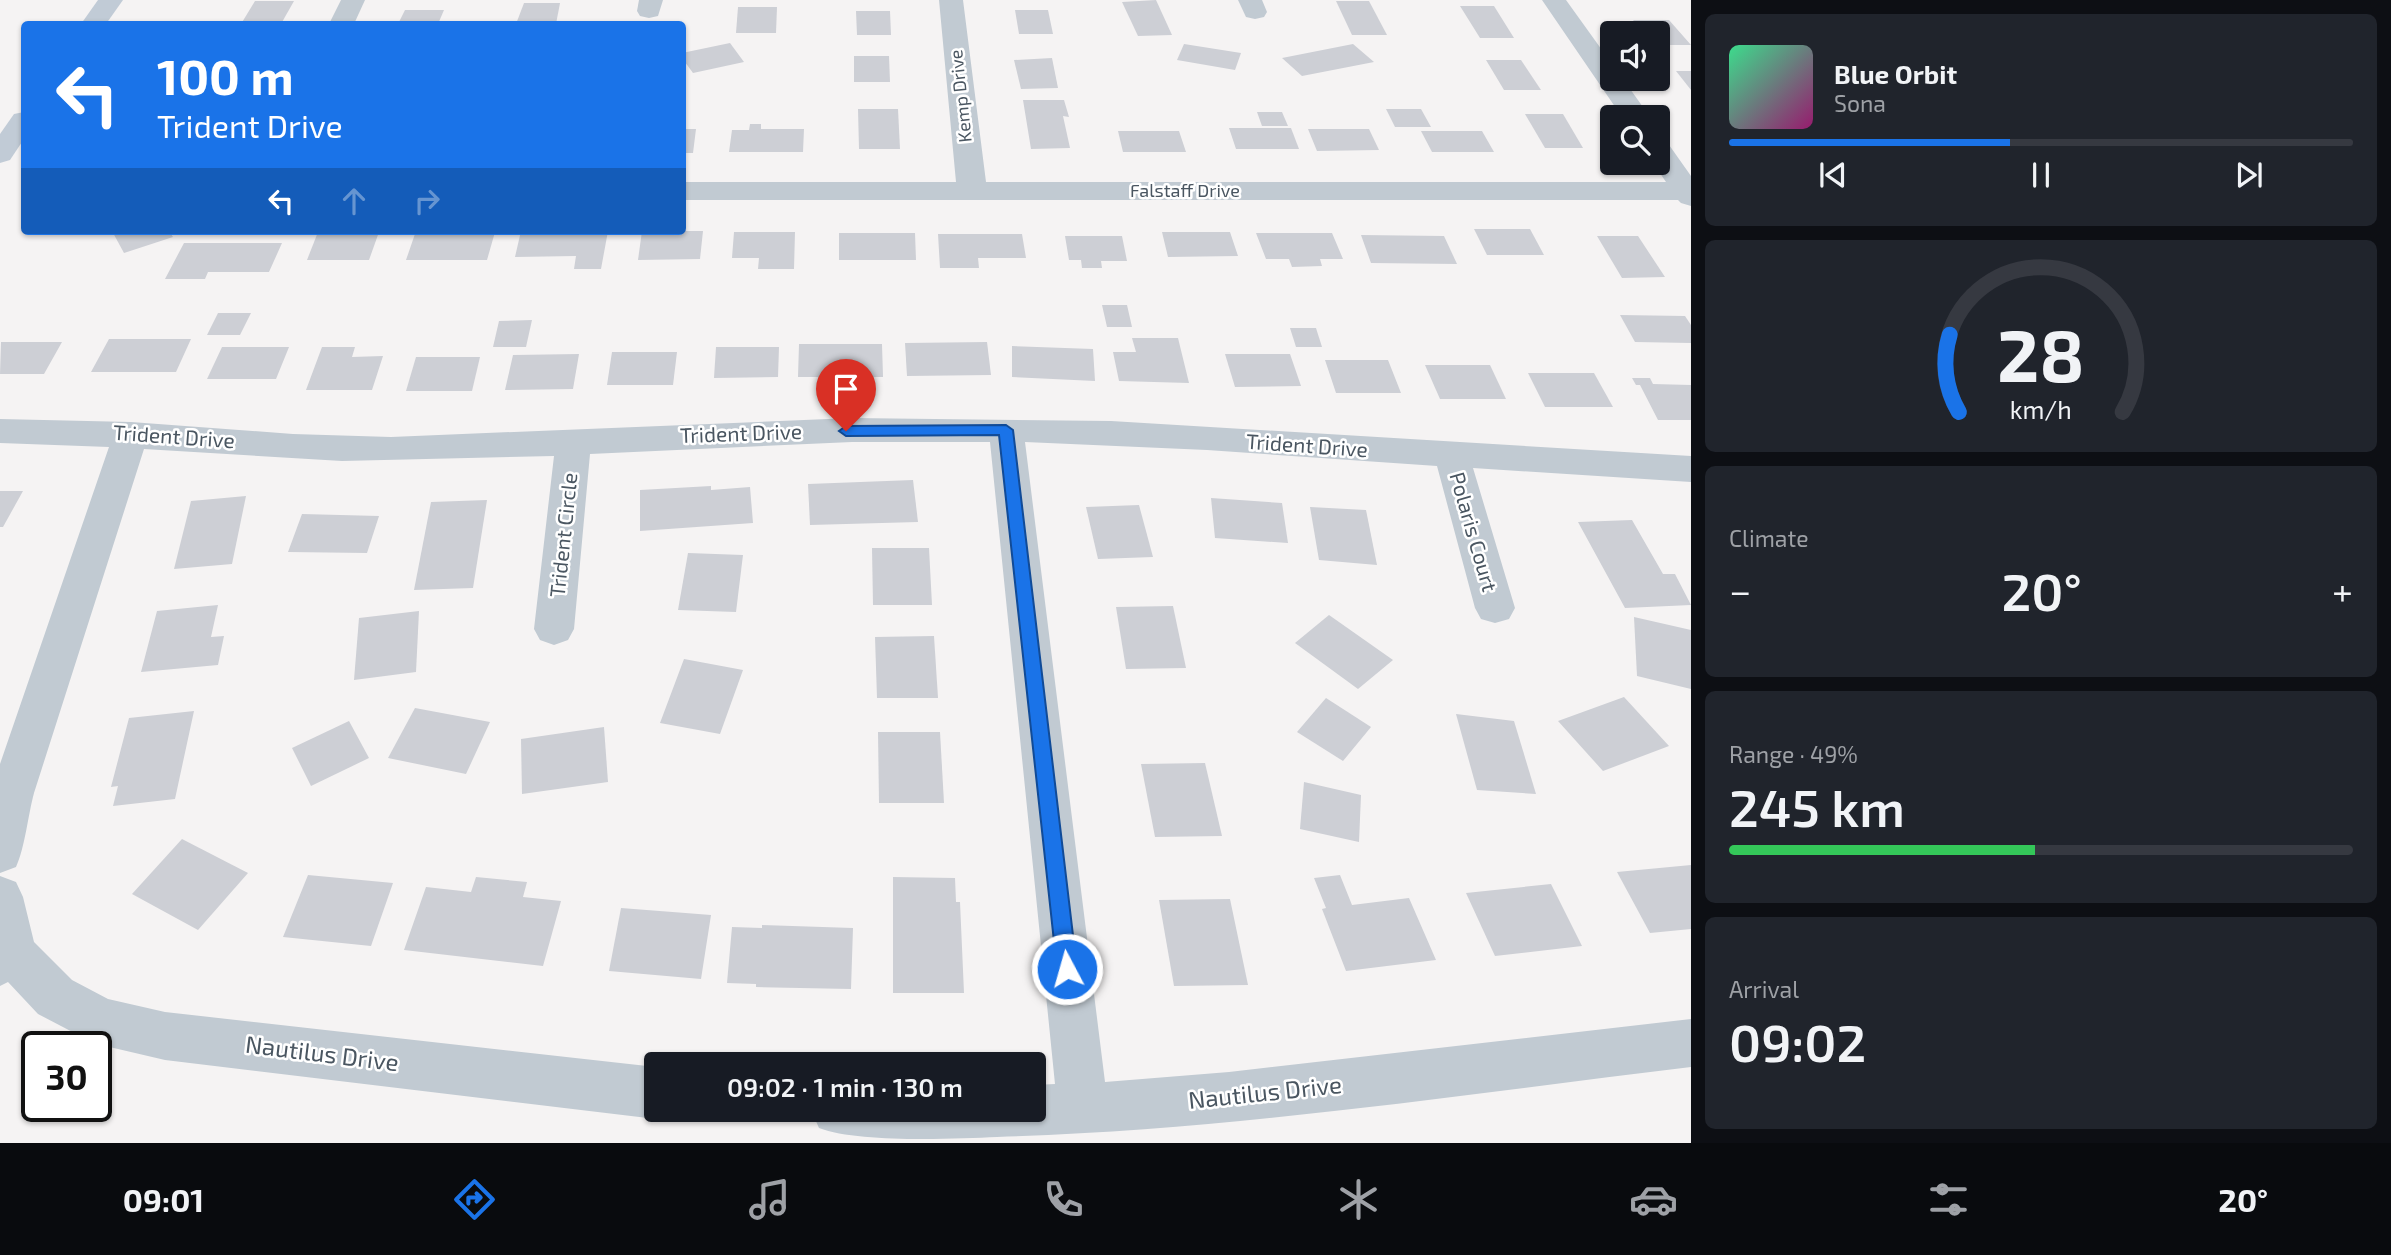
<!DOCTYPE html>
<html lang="en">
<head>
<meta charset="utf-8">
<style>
	body { margin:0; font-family:"Exo 2",sans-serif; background:#20242c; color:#f1f3f6; height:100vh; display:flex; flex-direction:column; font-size:26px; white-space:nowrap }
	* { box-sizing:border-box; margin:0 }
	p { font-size:23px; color:#9ea1a6 }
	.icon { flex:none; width:38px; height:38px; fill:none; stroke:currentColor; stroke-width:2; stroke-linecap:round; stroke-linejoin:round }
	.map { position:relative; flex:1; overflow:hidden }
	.panel { display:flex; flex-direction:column; gap:14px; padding:14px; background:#0d0f14; width:700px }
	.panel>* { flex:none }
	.top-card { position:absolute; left:21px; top:21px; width:665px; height:214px; border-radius:7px; box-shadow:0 2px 5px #0004; background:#1a73e8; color:#fff; overflow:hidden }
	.fabs { position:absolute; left:1600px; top:21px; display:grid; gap:14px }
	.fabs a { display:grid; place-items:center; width:70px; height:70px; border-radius:7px; background:#171b24; box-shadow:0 2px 5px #0004; font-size:35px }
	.speed { position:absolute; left:21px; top:1031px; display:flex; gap:14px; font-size:35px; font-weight:700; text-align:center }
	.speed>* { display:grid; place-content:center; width:91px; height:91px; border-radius:50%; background:#171b24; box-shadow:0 2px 5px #0004; line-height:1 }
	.speed .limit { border:4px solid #111; border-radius:10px; background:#fff; color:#111 }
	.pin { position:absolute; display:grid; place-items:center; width:60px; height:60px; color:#fff; margin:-72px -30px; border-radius:50% 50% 50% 0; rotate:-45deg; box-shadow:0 0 7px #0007 }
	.pin .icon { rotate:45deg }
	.me { position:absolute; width:77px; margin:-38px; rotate:354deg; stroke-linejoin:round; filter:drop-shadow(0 0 5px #0008) }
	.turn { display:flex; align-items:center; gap:24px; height:147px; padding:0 21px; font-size:32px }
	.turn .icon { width:91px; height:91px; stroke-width:2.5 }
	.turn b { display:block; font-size:49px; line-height:60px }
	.lanes { display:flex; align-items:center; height:66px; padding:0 21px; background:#0003; justify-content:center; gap:35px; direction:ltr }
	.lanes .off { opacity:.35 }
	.big { font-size:52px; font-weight:600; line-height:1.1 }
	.panel .tile { flex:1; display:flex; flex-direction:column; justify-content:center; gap:10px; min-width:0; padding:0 24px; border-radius:10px; background:#20242c }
	.panel .dial { align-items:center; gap:0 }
	.dial svg { height:182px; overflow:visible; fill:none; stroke:#363941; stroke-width:7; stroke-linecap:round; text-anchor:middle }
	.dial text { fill:#f1f3f6; stroke:none }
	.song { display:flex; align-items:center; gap:21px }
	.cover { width:84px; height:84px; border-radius:10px; background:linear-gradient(135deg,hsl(150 70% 55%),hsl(320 70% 35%)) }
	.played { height:7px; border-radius:4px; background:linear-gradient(90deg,#1a73e8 45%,#363941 45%) }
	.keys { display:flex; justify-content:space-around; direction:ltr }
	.heat { display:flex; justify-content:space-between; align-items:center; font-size:38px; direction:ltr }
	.charge { height:10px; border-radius:5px; background:linear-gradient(90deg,#34c759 49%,#363941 0) }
	.trip { position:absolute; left:644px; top:1052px; width:402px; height:70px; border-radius:7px; background:#171b24; box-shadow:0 2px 5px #0004; font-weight:600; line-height:70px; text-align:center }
	.tab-bar { display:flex; height:112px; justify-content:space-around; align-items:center; background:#090b0e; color:#9ea1a6 }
	.tab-bar .icon { width:49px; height:49px }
	.tab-bar .active { color:#1a73e8 }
	.tab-bar b { font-size:32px; color:#f1f3f6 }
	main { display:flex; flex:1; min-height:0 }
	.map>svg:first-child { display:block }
	.building { fill:#cdcfd5 }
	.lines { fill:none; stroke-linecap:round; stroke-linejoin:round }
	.street { fill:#c1cad2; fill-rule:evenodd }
	.secondary { fill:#c1cbd6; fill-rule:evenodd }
	.route { fill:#1a73e8; stroke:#114b97; stroke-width:2 }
	.labels { text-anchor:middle; stroke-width:5; stroke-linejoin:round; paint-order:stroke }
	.far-street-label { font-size:18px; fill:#4a5661; stroke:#fff }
	.street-label { font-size:21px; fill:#4a5661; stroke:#fff }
	.near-street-label { font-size:24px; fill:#4a5661; stroke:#fff }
</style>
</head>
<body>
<main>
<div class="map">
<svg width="1691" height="1143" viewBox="0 0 1691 1143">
	<rect width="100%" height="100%" fill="#f5f3f3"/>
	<g class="building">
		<path d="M1156 0 1172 35 1138 36 1122 2Z"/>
		<path d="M255 1H294L281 24H241Z"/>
		<path d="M1336 1H1369L1387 35H1352Z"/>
		<path d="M524 3H560L556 24H516Z"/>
		<path d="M1460 6H1494L1514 38H1480Z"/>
		<path d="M738 7H777L776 33H736Z"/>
		<path d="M405 10H444L438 24H398Z"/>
		<path d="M1015 10H1048L1053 34H1019Z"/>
		<path d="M856 11H890L891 35H857Z"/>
		<path d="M1633 20H1669L1691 45H1657V33H1644Z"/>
		<path d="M730 43 744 62 693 73 682 58V53Z"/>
		<path d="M1184 44 1241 53 1235 70 1177 60Z"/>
		<path d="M1353 44 1374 62 1302 76 1282 58Z"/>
		<path d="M854 56H889L890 82H854Z"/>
		<path d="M1052 58 1058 88 1021 89 1014 60Z"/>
		<path d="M1486 60H1521L1541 90H1504Z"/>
		<path d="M1676 71H1691V90Z"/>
		<path d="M1023 100H1064L1069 117 1063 116 1070 148 1031 149Z"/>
		<path d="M858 109H898L900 149H859Z"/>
		<path d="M1386 109H1421L1431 127H1395Z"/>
		<path d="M1257 112H1282L1288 126H1262Z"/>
		<path d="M1525 114H1563L1583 148H1545Z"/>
		<path d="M750 124H761V129H804L803 152H729L732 130H749Z"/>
		<path d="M1229 128H1291L1299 149H1236Z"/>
		<path d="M682 129H696L693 153H682Z"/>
		<path d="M1308 129H1369L1379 150 1317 151Z"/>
		<path d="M1118 131H1179L1186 152H1123Z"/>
		<path d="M1421 131H1482L1494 152H1432Z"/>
		<path d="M1474 229H1530L1544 255H1487Z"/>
		<path d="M112 231H169L173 237 124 253Z"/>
		<path d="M416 231H473L495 232 487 260H406Z"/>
		<path d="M521 231H608L601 269H574L576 256 515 257Z"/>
		<path d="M642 231H703L700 259 638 260Z"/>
		<path d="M318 232H379L369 260H307Z"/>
		<path d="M734 232H795L794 269H758L759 258H732Z"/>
		<path d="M1162 232H1230L1238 256 1168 257Z"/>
		<path d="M839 233H915L916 260H839Z"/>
		<path d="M1256 233H1332L1343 259H1320L1322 266 1292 267 1289 259H1266Z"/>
		<path d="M938 234H1022L1026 258H978L979 268H940Z"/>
		<path d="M1361 235 1444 236 1457 264 1371 263Z"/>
		<path d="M1065 236H1122L1127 261H1101L1102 268H1082L1081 260H1069Z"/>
		<path d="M1597 236H1638L1665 277 1622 278Z"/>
		<path d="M184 243H282L269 272H208L205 279H165Z"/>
		<path d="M1102 305H1127L1132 327H1107Z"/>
		<path d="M218 313H251L240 335H207Z"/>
		<path d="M1620 315 1685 316 1691 325V343L1635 342Z"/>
		<path d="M532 320 526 347H493L499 321Z"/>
		<path d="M1290 328H1316L1322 347H1296Z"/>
		<path d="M1132 338H1178L1189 383 1119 381 1113 352H1136Z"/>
		<path d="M109 339H191L176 372H91Z"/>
		<path d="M1 342H62L44 374H0Z"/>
		<path d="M987 342 991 375 907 376 905 343Z"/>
		<path d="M799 344H882L883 377H798Z"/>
		<path d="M1012 346 1093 349 1095 381 1012 377Z"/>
		<path d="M222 347H289L276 379H207Z"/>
		<path d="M322 347H355L352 357 383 356 372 390H306Z"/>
		<path d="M716 347H779L778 377 714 378Z"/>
		<path d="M612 352H677L673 385H607Z"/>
		<path d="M579 354 573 389 505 390 513 355Z"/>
		<path d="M1225 354H1290L1301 386 1235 387Z"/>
		<path d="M416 357H480L472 391H406Z"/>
		<path d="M1325 360H1388L1401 393H1336Z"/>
		<path d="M1425 365H1490L1506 399H1440Z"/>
		<path d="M1528 373H1594L1613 407H1545Z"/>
		<path d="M1632 378H1650L1653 384 1691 385V420H1658L1640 385H1636Z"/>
		<path d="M913 480 918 522 810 525 808 484Z"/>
		<path d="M711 486V490L750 487 753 523 640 531V490Z"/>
		<path d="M0 491H23L3 527H0Z"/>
		<path d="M246 496 232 564 174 569 191 501Z"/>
		<path d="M1211 498 1282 503 1288 543 1215 538Z"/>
		<path d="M487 500 473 588 414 590 431 502Z"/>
		<path d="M1139 505 1153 557 1098 559 1086 507Z"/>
		<path d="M1310 507 1366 510 1377 565 1319 560Z"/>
		<path d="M302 514 379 516 367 553 288 552Z"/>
		<path d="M1632 520 1663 574H1675L1691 605 1625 608 1578 522Z"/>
		<path d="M872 548H929L932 605H873Z"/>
		<path d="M688 553 743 555 736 612 678 610Z"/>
		<path d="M218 605 211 637 224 636 218 665 141 672 157 611Z"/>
		<path d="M1173 606 1186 668 1126 669 1116 607Z"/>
		<path d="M419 611 416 672 354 680 359 618Z"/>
		<path d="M1329 615 1393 660 1358 689 1295 643Z"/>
		<path d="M1634 617 1691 630V689L1637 676Z"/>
		<path d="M934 636 938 698H877L875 637Z"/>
		<path d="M684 659 743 670 720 734 660 723Z"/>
		<path d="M1624 697 1669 746 1603 771 1558 721Z"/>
		<path d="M1326 698 1371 727 1343 761 1297 732Z"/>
		<path d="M415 708 490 722 466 774 388 758Z"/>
		<path d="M194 711 175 799 113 806 118 786 111 787 129 718Z"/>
		<path d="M1456 714 1514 721 1536 794 1477 790Z"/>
		<path d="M349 721 369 758 311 786 292 748Z"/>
		<path d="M604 727 608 782 522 794 521 739Z"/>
		<path d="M878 732H940L944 803H879Z"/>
		<path d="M1205 763 1222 836 1155 837 1141 764Z"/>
		<path d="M1304 782 1361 795 1359 842 1300 829Z"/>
		<path d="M182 839 248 873 198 930 132 894Z"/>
		<path d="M1691 865V929L1650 933 1617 872Z"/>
		<path d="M308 875 393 883 371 946 283 937Z"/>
		<path d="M1340 875 1352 905 1409 898 1436 960 1346 971 1322 909 1326 908 1314 878Z"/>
		<path d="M476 877 527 882 523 897 561 901 543 966 404 950 426 887 471 892Z"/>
		<path d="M893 877 955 878 956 902H960L964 993H893Z"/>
		<path d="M1551 884 1582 946 1495 956 1466 893Z"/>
		<path d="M1230 899 1248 985 1174 986 1159 900Z"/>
		<path d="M621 908 711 915 701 979 609 971Z"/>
		<path d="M762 925 853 928 851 989 756 987V984L727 983 732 927 762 928Z"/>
	</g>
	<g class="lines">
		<g class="street">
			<path d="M341 0H365L354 24H329Z"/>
			<path d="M639 0H663L658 16 649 18 640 16 637 11Z"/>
			<path d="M939 0H963L986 182H1666L1653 163H1657V140L1667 142 1691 176V206L1681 203 1678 200H682V182H956Z"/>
			<path d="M1238 0H1262L1267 12 1264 17 1255 19 1246 17Z"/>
			<path d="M1542 0H1566L1612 64V79H1623L1650 117H1622Z"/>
			<path d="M852 418 1111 421 1691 456V482L1473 468 1515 608 1509 619 1495 623 1481 619 1475 608 1437 466 1207 450 1025 442 1105 1082 1229 1072 1691 1019V1067C1460 1095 1230 1130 997 1137 952 1139 858 1143 819 1128L811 1110H1034V1085L1055 1084 990 442H852L590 454 574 629 568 640 554 645 540 640 534 629 554 456 342 461 144 449 34 793C28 815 25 848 16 867L0 873V764L109 447 0 443V419L131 422 293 434 391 437Z"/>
			<path d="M0 876 16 882 23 897 34 942 72 980 108 999 165 1012 656 1067V1110H675L656 1119 165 1060 101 1045 84 1038 38 1014 8 982 0 986Z"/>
		</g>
		<g class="secondary">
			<path d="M98 0H123L106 24H81Z"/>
			<path d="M24 112V139L10 160 0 163V134L14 114Z"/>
		</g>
	</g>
	<path class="route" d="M1006 425 1013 430 1077 969 1074 976 1067 978 1060 976 1057 969 999 435 846 436 839 431 846 426Z"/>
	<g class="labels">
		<g class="far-street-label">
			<text transform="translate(961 96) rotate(-96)" y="6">Kemp Drive</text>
			<text x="1185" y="197">Falstaff Drive</text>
		</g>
		<g class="street-label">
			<text transform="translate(741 434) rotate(-2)" y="7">Trident Drive</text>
			<text transform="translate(174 437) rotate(4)" y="7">Trident Drive</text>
			<text transform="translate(1307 446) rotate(4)" y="7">Trident Drive</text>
			<text transform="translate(1473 532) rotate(74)" y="7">Polaris Court</text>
			<text transform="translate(564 535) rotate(-84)" y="7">Trident Circle</text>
		</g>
		<g class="near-street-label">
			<text transform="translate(322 1054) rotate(7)" y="8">Nautilus Drive</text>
			<text transform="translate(1265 1093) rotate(-6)" y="8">Nautilus Drive</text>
		</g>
	</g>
</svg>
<div class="fabs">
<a><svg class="icon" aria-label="sound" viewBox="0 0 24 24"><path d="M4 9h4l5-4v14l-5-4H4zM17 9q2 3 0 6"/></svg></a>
<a><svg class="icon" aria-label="search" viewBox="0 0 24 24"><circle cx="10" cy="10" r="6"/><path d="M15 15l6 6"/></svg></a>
</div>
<div class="speed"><div class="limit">30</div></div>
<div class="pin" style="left:846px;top:431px;background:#d93025"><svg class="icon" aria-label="arrive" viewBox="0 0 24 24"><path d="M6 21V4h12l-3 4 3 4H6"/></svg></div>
<svg class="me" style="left:1067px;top:969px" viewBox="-20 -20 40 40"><circle r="17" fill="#1a73e8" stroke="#fff" stroke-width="3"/><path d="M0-11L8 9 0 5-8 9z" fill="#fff"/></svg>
<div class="trip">09:02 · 1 min · 130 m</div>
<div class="top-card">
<div class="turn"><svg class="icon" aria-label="left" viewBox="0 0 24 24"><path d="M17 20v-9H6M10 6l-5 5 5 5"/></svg><div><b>100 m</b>Trident Drive</div></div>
<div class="lanes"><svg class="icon" aria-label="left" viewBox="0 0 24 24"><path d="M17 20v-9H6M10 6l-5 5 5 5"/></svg><svg class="icon off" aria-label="ahead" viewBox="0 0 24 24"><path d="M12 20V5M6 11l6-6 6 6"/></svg><svg class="icon off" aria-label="right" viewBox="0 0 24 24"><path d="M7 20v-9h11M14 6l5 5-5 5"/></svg></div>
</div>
</div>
<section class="panel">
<div class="tile">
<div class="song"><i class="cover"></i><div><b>Blue Orbit</b><p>Sona</p></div></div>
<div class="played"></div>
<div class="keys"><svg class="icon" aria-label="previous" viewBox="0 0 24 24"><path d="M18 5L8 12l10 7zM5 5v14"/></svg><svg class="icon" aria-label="pause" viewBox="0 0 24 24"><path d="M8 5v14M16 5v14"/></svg><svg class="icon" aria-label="next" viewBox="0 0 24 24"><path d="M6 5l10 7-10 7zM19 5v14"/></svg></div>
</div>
<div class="tile dial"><svg viewBox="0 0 100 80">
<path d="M14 69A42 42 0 1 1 86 69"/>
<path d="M14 69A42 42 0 0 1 10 35" stroke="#1a73e8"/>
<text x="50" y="56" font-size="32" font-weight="700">28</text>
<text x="50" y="72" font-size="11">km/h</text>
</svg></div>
<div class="tile"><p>Climate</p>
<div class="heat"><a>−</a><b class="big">20°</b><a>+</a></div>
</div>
<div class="tile"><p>Range · 49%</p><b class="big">245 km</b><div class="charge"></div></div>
<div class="tile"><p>Arrival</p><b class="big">09:02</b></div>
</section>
</main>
<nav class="tab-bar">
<b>09:01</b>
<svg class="icon active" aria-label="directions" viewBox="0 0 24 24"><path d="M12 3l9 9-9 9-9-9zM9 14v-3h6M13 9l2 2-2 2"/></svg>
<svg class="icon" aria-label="music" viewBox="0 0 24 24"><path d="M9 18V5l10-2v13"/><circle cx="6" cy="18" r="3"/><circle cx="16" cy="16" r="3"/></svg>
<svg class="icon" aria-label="phone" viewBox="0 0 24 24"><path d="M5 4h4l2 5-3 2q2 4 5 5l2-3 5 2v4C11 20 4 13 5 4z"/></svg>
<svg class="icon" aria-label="climate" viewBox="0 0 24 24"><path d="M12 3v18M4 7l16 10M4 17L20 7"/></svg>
<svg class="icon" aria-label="car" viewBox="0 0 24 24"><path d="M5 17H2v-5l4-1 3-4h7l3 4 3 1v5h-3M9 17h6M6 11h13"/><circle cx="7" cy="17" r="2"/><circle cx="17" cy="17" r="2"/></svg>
<svg class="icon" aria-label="filters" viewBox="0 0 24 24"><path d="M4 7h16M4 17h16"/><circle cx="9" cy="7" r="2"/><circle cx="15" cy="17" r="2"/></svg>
<b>20°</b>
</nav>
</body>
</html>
